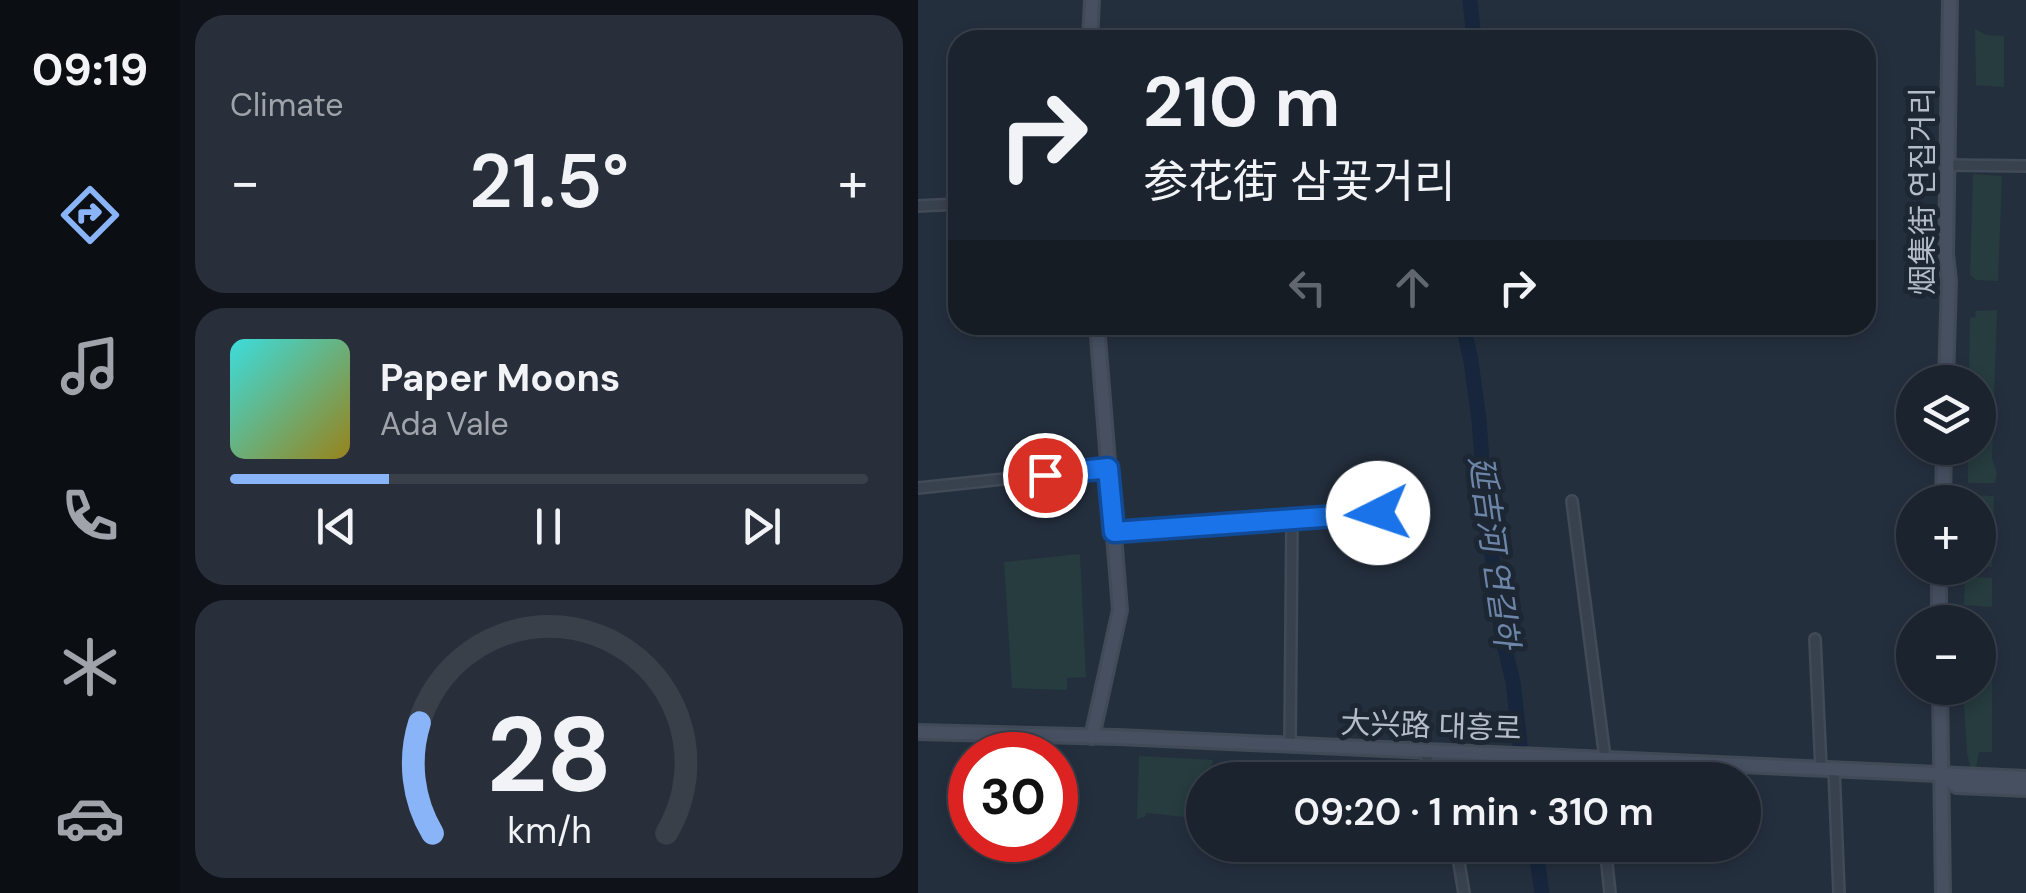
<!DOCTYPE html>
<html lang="en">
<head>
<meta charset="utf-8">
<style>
	body { margin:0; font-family:"DM Sans","Noto Sans SC","Noto Sans KR",sans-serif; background:#282f3a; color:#f1f3f6; height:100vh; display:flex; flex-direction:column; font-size:38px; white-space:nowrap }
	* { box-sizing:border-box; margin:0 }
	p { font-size:32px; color:#a0a4aa }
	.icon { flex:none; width:55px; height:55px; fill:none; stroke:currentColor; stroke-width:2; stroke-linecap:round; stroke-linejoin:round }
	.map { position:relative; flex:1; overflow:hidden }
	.drawer { display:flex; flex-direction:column; gap:15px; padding:15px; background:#0f1319; width:738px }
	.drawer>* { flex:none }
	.banner { position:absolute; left:30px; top:30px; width:928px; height:305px; border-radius:30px; box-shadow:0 5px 15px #0003,0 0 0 2px #39404a; background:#1b232e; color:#f1f3f6; overflow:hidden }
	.controls { position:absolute; left:978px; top:365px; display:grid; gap:20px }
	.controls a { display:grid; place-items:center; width:100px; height:100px; border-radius:50%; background:#1b232e; box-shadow:0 5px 15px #0003,0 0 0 2px #39404a; font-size:50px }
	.speed { position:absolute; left:30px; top:732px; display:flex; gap:20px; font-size:50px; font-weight:700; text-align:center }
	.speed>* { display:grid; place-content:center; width:130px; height:130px; border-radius:50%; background:#1b232e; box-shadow:0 5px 15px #0003,0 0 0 2px #39404a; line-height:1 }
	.speed .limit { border:15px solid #d22; background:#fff; color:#111 }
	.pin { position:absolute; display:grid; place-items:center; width:85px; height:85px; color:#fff; margin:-42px; border:5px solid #fff; border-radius:50%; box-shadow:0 2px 10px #0007 }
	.me { position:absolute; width:110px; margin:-55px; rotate:266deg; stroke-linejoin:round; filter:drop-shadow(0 0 8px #0008) }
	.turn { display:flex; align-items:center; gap:35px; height:210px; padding:0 30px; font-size:45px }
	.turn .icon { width:130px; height:130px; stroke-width:2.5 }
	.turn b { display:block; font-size:70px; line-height:85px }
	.lanes { display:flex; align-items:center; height:95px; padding:0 30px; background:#0003; justify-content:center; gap:50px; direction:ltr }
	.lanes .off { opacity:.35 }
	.big { font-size:75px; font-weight:600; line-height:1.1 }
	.drawer .widget { flex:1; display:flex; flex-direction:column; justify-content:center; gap:15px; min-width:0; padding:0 35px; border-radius:30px; background:#282f3a }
	.drawer .dial { align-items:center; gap:0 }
	.dial svg { height:260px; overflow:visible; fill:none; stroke:#39404a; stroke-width:7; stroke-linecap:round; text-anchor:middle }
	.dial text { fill:#f1f3f6; stroke:none }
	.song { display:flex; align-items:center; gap:30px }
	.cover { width:120px; height:120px; border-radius:15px; background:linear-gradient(135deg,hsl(180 70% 55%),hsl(50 70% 35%)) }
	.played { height:10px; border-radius:5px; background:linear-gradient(90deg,#8ab4f8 25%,#39404a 25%) }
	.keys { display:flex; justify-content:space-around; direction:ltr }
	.heat { display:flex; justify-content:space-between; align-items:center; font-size:55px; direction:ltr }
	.trip { position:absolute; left:268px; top:762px; width:575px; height:100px; border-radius:50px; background:#1b232e; box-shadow:0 5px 15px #0003,0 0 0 2px #39404a; font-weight:600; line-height:100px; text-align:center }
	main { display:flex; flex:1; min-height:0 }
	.dock { display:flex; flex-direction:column; width:180px; justify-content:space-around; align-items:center; background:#0b0e12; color:#a0a4aa }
	.dock .icon { width:70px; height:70px }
	.dock .active { color:#8ab4f8 }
	.dock b { font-size:45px; color:#f1f3f6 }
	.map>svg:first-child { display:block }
	.green { fill:#263c3f }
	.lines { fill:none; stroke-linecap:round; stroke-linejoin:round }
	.river { stroke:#17263c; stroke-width:15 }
	.street-casing { stroke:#414a57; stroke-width:14 }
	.secondary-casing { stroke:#414a57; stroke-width:18 }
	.street { stroke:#38414e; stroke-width:9 }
	.secondary { stroke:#465061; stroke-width:12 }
	.route-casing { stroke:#114b97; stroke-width:25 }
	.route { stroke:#1a73e8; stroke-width:18 }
	.labels { text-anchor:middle; stroke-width:10; stroke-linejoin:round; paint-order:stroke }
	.street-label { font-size:30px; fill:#b4bcc9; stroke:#1d2633 }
	.water-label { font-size:32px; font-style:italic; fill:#6d86a8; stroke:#1d2633 }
</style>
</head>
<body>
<main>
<nav class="dock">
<b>09:19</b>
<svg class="icon active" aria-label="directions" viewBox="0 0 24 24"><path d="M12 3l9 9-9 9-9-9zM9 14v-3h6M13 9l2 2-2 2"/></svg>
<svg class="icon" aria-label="music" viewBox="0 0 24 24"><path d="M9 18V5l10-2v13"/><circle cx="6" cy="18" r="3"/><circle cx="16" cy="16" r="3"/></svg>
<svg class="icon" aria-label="phone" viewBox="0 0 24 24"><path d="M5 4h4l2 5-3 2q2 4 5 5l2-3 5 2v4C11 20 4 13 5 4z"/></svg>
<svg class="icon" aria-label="climate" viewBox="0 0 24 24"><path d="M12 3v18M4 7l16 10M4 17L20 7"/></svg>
<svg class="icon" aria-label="car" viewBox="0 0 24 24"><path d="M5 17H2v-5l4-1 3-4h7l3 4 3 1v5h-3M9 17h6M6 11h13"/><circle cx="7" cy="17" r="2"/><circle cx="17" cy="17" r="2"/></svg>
</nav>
<section class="drawer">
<div class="widget"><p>Climate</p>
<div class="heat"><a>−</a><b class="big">21.5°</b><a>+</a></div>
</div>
<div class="widget">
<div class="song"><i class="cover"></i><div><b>Paper Moons</b><p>Ada Vale</p></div></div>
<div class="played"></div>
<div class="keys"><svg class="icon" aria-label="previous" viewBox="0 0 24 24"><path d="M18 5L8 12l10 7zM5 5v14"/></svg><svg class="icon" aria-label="pause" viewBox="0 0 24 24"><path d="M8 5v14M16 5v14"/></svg><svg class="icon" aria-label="next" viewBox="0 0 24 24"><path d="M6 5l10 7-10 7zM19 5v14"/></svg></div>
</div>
<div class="widget dial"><svg viewBox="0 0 100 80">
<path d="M14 69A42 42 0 1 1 86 69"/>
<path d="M14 69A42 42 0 0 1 10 35" stroke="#8ab4f8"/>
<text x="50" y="56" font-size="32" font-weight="700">28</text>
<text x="50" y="72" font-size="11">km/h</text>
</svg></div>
</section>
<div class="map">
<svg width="1109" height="893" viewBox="0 0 1109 893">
	<rect width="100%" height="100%" fill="#242f3e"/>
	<g class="green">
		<path d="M1057 29 1068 35 1086 36V87L1058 85Z"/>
		<path d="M1055 174 1084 176 1080 281 1058 280 1052 275Z"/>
		<path d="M1079 310 1074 458 1079 473 1077 483H1050V448H1060V382H1051L1052 318 1058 317 1057 311Z"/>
		<path d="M1049 495 1076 496 1074 567H1060V502H1048Z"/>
		<path d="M162 554 168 677 149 678V690L94 688 86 562Z"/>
		<path d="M1047 576 1074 578V607L1046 605Z"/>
		<path d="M1060 656 1074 657V752H1061L1058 768 1053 769 1049 753 1045 688H1060Z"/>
		<path d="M221 756 295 760 290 780H285V801L276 818 229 813 226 817 219 819Z"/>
	</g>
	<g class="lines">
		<g class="river">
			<path d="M552 0 556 40"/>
			<path d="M545 325 553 361 561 420 567 500 584 636 595 682 606 780"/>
			<path d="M617 845 624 893"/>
		</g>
		<defs>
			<g id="street">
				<path d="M1029 165 1109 166"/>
				<path d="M0 206 40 204"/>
				<path d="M0 488 190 468"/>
				<path d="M654 501 687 758 684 780"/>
				<path d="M195 532 460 513"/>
				<path d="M897 639 903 768"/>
				<path d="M372 745 374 519"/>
				<path d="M506 751 518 780"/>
				<path d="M916 769 921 893"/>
				<path d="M538 845 546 893"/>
				<path d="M687 845 692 893"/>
			</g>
			<g id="secondary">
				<path d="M172 40 174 0"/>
				<path d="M1028 382 1031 281 1028 254 1032 0"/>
				<path d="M1025 502 1026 448"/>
				<path d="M1021 622V568"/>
				<path d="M1022 688 1025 893"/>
				<path d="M0 732 200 737 1109 778"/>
				<path d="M174 737 202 610 179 325"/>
				<path d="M1024 774 1039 786 1109 789"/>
			</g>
		</defs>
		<use href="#street" class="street-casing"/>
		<use href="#secondary" class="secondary-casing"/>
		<use href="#street" class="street"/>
		<use href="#secondary" class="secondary"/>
	</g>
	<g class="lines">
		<defs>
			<path id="route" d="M127 475 190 468 196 532 460 513"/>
		</defs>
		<use href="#route" class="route-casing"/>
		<use href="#route" class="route"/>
	</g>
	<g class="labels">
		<g class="street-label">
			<text transform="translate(1005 191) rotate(-90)" y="10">烟集街 연집거리</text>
			<text transform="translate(513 726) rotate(2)" y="10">大兴路 대흥로</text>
		</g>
		<g class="water-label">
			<text transform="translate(576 552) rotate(82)" y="11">延吉河 연길하</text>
		</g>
	</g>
</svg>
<div class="controls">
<a><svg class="icon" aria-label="layers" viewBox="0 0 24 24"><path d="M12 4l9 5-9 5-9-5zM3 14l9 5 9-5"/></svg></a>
<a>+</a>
<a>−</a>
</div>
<div class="speed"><div class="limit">30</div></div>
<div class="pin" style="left:127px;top:475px;background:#d93025"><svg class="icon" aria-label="arrive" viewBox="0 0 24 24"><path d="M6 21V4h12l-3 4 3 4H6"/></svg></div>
<svg class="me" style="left:460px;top:513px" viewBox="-20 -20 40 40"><circle r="19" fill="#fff"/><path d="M0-13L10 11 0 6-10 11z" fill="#1a73e8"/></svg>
<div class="trip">09:20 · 1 min · 310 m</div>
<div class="banner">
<div class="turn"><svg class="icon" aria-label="right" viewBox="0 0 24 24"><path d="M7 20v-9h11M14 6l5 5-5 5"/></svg><div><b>210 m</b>参花街 삼꽃거리</div></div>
<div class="lanes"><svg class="icon off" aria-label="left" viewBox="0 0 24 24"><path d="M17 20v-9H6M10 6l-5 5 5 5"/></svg><svg class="icon off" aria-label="ahead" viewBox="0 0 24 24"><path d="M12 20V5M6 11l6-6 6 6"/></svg><svg class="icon" aria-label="right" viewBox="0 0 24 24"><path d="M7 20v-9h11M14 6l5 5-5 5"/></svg></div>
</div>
</div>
</main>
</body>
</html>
